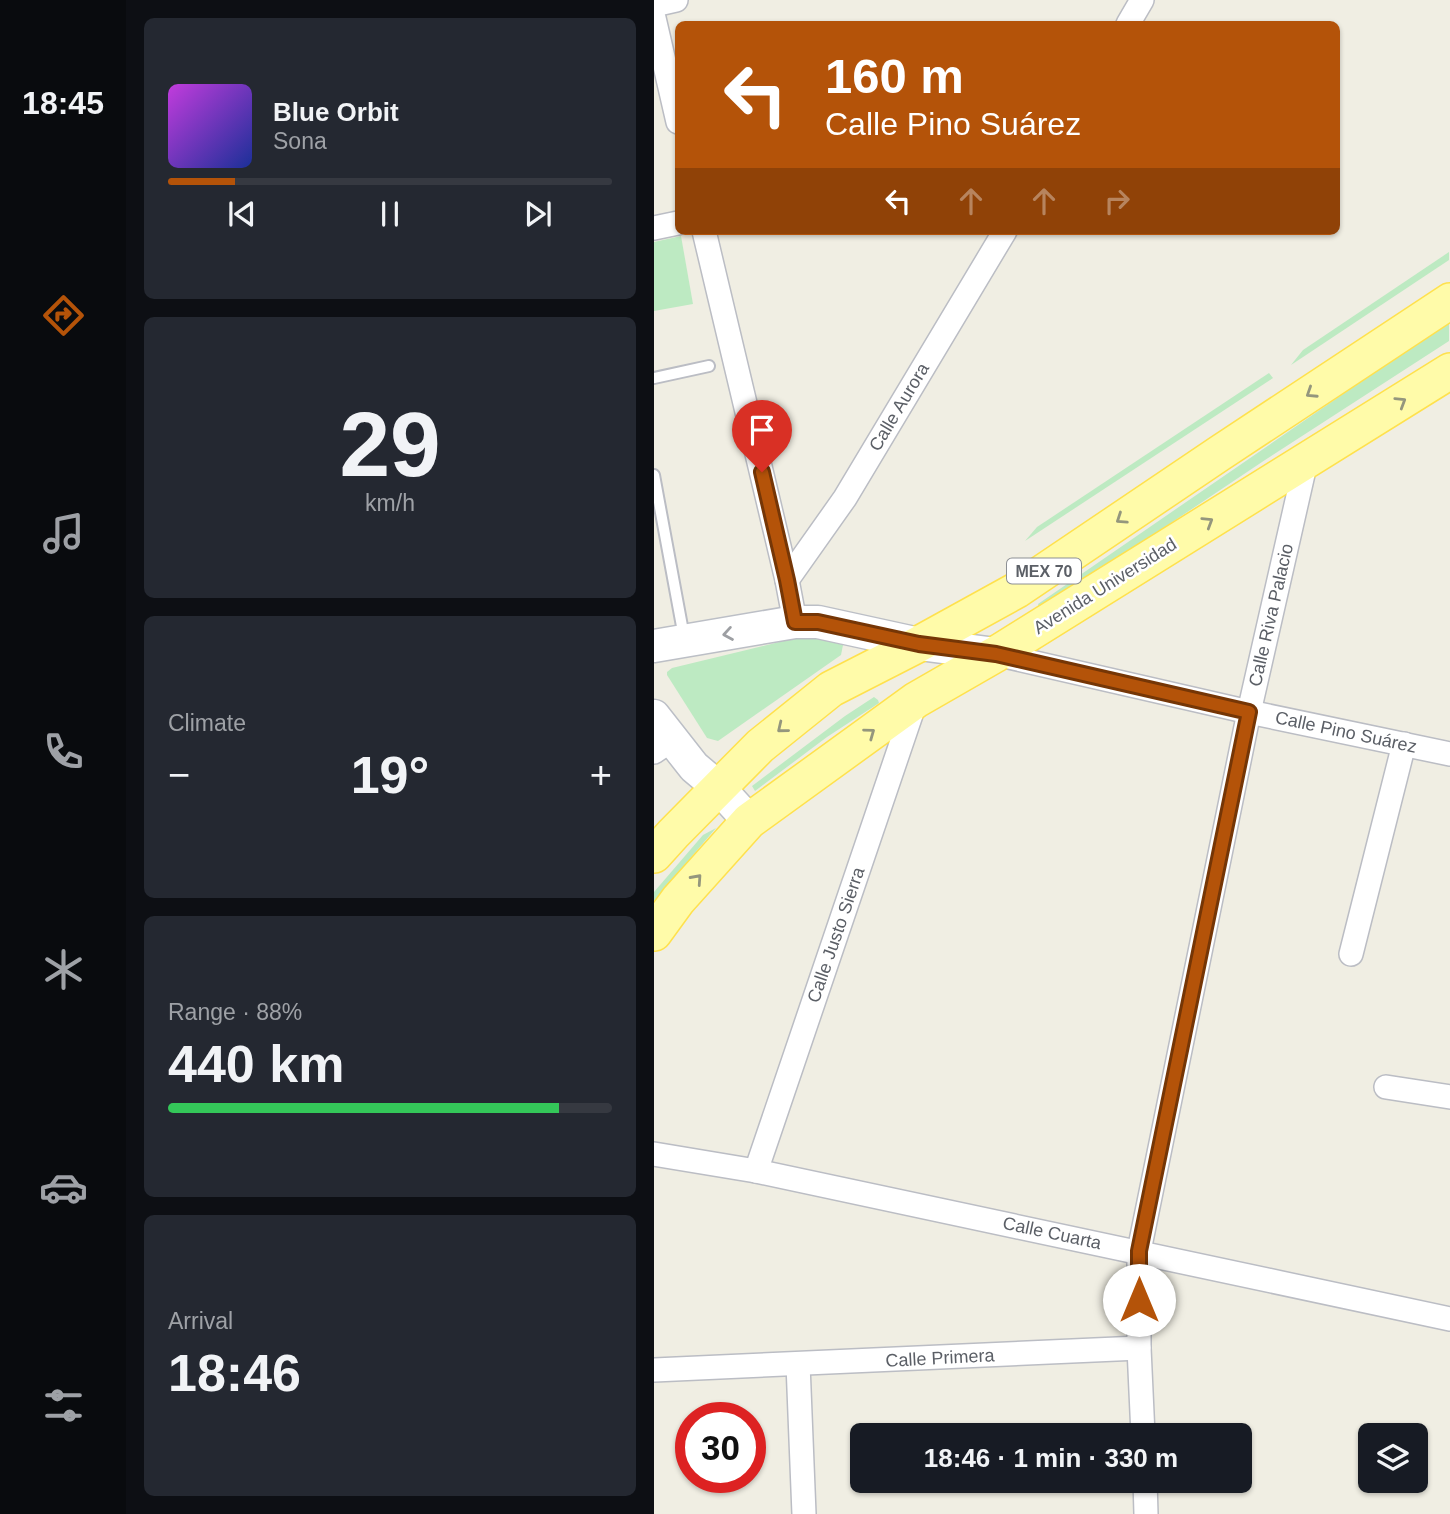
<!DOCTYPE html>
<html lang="en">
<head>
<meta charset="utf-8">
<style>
	body { margin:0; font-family:Helvetica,sans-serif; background:#242831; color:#f1f3f6; height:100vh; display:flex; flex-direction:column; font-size:26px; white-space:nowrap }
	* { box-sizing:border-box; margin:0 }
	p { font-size:23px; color:#9ea1a6 }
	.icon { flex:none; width:38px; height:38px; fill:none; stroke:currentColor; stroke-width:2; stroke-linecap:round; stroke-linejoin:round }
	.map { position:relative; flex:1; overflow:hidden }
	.sheet { display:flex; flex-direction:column; gap:18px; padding:18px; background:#0d0f14; width:528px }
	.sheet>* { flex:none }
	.banner { position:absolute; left:21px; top:21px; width:665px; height:214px; border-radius:10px; box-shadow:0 2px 5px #0004; background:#b45309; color:#fff; overflow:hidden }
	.tools { position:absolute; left:704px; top:1423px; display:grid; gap:14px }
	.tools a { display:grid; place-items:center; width:70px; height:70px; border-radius:10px; background:#171b24; box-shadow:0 2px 5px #0004; font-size:35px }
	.speed { position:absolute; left:21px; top:1402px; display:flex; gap:14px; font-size:35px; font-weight:700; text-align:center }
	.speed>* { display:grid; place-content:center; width:91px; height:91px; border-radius:50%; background:#171b24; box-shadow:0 2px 5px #0004; line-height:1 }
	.speed .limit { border:10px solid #d22; background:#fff; color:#111 }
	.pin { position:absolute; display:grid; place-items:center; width:60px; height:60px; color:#fff; margin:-72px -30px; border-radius:50% 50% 50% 0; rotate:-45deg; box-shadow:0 0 7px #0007 }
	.pin .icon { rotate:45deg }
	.me { position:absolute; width:77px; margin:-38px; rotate:0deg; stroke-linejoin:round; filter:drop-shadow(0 0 5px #0008) }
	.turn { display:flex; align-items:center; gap:24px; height:147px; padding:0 35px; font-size:32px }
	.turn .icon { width:91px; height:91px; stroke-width:2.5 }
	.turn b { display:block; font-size:49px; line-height:60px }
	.lanes { display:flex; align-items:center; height:66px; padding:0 35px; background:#0003; justify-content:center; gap:35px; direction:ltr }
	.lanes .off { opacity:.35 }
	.big { font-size:52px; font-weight:700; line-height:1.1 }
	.sheet .tile { flex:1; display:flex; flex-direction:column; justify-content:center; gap:10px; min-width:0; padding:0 24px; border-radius:10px; background:#242831 }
	.sheet .dial { align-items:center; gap:0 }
	.dial b { font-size:91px; line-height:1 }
	.song { display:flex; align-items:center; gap:21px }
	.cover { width:84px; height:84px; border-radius:10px; background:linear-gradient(135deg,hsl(290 70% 55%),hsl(230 70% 35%)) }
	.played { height:7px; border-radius:4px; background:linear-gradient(90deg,#b45309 15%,#363941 15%) }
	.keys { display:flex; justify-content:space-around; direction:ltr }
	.heat { display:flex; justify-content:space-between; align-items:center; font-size:38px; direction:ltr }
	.charge { height:10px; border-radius:5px; background:linear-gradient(90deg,#34c759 88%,#363941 0) }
	.trip { position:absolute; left:196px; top:1423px; width:402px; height:70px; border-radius:10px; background:#171b24; box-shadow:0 2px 5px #0004; font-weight:700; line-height:70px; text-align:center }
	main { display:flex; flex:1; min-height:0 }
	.dock { display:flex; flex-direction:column; width:126px; justify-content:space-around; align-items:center; background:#090b0e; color:#9ea1a6 }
	.dock .icon { width:49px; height:49px }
	.dock .selected { color:#b45309 }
	.dock b { font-size:32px; color:#f1f3f6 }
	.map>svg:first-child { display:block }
	.green { fill:#bdeac2 }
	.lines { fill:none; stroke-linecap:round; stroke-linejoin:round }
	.lane-casing { stroke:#bbbdc4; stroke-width:14 }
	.street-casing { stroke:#bbbdc4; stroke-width:26 }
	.secondary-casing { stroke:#bcbfc6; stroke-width:35 }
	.primary-casing { stroke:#ffe14d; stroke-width:38 }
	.lane { stroke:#fff; stroke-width:10 }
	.street { stroke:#fff; stroke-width:23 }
	.secondary { stroke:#fff; stroke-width:32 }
	.primary { stroke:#fffba9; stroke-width:35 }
	.oneway { stroke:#94967d }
	.oneway2 { stroke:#9d9fa3 }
	.route-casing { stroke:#753606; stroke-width:18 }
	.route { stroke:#b45309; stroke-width:12 }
	.labels { text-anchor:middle; stroke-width:5; stroke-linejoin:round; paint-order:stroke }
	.shield { fill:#fff; stroke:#8c8f94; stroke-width:2 }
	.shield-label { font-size:16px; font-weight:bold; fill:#5b5f66 }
	.street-label { font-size:18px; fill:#5b5f66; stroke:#fff }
</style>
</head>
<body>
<main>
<nav class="dock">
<b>18:45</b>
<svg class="icon selected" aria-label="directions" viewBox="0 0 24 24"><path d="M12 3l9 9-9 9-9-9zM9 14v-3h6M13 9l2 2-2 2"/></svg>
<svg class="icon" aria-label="music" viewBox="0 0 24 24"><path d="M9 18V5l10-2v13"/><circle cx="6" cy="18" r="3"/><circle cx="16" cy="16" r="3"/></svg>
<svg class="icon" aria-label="phone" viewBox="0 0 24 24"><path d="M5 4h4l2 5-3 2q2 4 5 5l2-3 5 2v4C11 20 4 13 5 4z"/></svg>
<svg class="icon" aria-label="climate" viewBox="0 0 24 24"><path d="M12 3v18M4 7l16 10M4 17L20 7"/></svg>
<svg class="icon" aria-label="car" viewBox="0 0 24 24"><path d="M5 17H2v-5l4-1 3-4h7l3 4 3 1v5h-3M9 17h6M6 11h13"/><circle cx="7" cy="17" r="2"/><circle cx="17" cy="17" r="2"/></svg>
<svg class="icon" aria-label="filters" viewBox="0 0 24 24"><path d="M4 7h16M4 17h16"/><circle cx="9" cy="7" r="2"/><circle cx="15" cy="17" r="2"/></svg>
</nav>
<section class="sheet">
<div class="tile">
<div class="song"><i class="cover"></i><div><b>Blue Orbit</b><p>Sona</p></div></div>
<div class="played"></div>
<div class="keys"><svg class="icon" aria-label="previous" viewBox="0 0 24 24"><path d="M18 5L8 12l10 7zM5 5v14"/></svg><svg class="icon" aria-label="pause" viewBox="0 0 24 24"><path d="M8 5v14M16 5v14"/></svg><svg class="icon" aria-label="next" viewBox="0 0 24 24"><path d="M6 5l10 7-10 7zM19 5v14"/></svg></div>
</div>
<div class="tile dial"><b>29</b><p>km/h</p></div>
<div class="tile"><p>Climate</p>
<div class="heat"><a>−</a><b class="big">19°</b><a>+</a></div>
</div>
<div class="tile"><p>Range · 88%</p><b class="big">440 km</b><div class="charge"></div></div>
<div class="tile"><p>Arrival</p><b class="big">18:46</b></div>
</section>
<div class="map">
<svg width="796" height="1514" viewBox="0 0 796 1514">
	<rect width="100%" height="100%" fill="#f0eee3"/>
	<g class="green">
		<path d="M27 236 39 304 0 311V242Z"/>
		<path d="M795 252V260L637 365 649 350Z"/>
		<path d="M795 321V341L611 460 390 608H385L384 604Z"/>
		<path d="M615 373 619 378 371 541 383 527Z"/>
		<path d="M162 633H166L189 645 187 655 64 741 53 738 13 675V672L18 668Z"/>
		<path d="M220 697 224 700 225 703 173 737 101 791 98 786 191 716Z"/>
		<path d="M62 828 0 901V892L49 835Z"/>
	</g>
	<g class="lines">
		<defs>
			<g id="lane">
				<path d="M0 378 55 366"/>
				<path d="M0 475 30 637"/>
			</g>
			<g id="street">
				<path d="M0 5 22 0"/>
				<path d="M0 18 24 122"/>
				<path d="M474 24 488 0"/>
				<path d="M0 228 24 223"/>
				<path d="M50 231 133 580 141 622"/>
				<path d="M133 580 191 498 351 231"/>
				<path d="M342 654 595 712 796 754"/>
				<path d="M0 752 19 739"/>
				<path d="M697 954 750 744"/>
				<path d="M732 1087 796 1097"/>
				<path d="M0 1154 102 1171 796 1319"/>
				<path d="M102 1171 262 700"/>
				<path d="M144 1364 150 1514"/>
				<path d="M0 1370 485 1348"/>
				<path d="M489 1435 485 1348V1251L595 712 652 461"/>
				<path d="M491 1480 492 1514"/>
			</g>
			<g id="secondary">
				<path d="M0 646 141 622H164L265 644 342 654"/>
				<path d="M0 716 40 767 65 788 95 821"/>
			</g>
			<g id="primary">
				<path d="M0 855 19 834 106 746 177 689 265 644 363 590 566 453 796 301"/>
				<path d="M0 933 24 900 95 821 262 700 342 654 796 371"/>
			</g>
		</defs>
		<use href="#lane" class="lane-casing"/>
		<use href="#street" class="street-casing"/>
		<use href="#secondary" class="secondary-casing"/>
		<use href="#primary" class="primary-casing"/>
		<use href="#lane" class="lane"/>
		<use href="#street" class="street"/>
		<use href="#secondary" class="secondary"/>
		<use href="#primary" class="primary"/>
	</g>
	<defs><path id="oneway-chevron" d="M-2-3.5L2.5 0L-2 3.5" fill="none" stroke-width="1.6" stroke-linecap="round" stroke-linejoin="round" transform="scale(1.75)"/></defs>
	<g class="oneway">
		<use href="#oneway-chevron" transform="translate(657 393) rotate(147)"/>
		<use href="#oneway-chevron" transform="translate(747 402) rotate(-32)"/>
		<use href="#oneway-chevron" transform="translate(467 519) rotate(146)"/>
		<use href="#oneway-chevron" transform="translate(554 522) rotate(-32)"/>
		<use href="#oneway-chevron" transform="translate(128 728) rotate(141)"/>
		<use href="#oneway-chevron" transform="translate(216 733) rotate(-36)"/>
		<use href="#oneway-chevron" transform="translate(43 879) rotate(-48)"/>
	</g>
	<use class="oneway2" href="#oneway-chevron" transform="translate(74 634) rotate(170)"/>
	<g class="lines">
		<defs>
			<path id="route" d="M108 472 133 580 141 622H164L265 644 342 654 595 712 485 1251V1300"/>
		</defs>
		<use href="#route" class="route-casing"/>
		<use href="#route" class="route"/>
	</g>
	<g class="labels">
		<rect class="shield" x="353" y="558.5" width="74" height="25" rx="5"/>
		<g class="shield-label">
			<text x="390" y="577">MEX 70</text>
		</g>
		<g class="street-label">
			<text transform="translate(245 407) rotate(-59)" y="6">Calle Aurora</text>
			<text transform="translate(451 586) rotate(-32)" y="6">Avenida Universidad</text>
			<text transform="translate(617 615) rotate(-77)" y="6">Calle Riva Palacio</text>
			<text transform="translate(692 732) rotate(12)" y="6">Calle Pino Suárez</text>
			<text transform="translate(182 935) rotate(-71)" y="6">Calle Justo Sierra</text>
			<text transform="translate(398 1233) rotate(12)" y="6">Calle Cuarta</text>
			<text transform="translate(286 1358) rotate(-3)" y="6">Calle Primera</text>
		</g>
	</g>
</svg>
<div class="tools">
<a><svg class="icon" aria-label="layers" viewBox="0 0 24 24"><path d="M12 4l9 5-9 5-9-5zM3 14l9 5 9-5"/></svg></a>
</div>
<div class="speed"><div class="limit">30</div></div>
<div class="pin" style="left:108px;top:472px;background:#d93025"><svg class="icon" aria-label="arrive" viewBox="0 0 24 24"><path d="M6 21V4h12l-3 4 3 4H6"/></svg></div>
<svg class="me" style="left:485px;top:1300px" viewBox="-20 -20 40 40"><circle r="19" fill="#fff"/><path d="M0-13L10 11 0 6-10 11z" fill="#b45309"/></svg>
<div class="trip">18:46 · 1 min · 330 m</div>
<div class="banner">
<div class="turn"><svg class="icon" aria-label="left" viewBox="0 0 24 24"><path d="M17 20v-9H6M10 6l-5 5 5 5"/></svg><div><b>160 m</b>Calle Pino Suárez</div></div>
<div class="lanes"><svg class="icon" aria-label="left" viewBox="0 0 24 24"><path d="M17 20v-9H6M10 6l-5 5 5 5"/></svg><svg class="icon off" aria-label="ahead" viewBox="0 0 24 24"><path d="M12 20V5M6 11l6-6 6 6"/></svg><svg class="icon off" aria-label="ahead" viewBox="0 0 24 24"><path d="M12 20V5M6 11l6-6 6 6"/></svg><svg class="icon off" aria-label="right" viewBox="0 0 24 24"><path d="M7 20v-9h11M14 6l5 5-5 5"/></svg></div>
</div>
</div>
</main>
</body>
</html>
